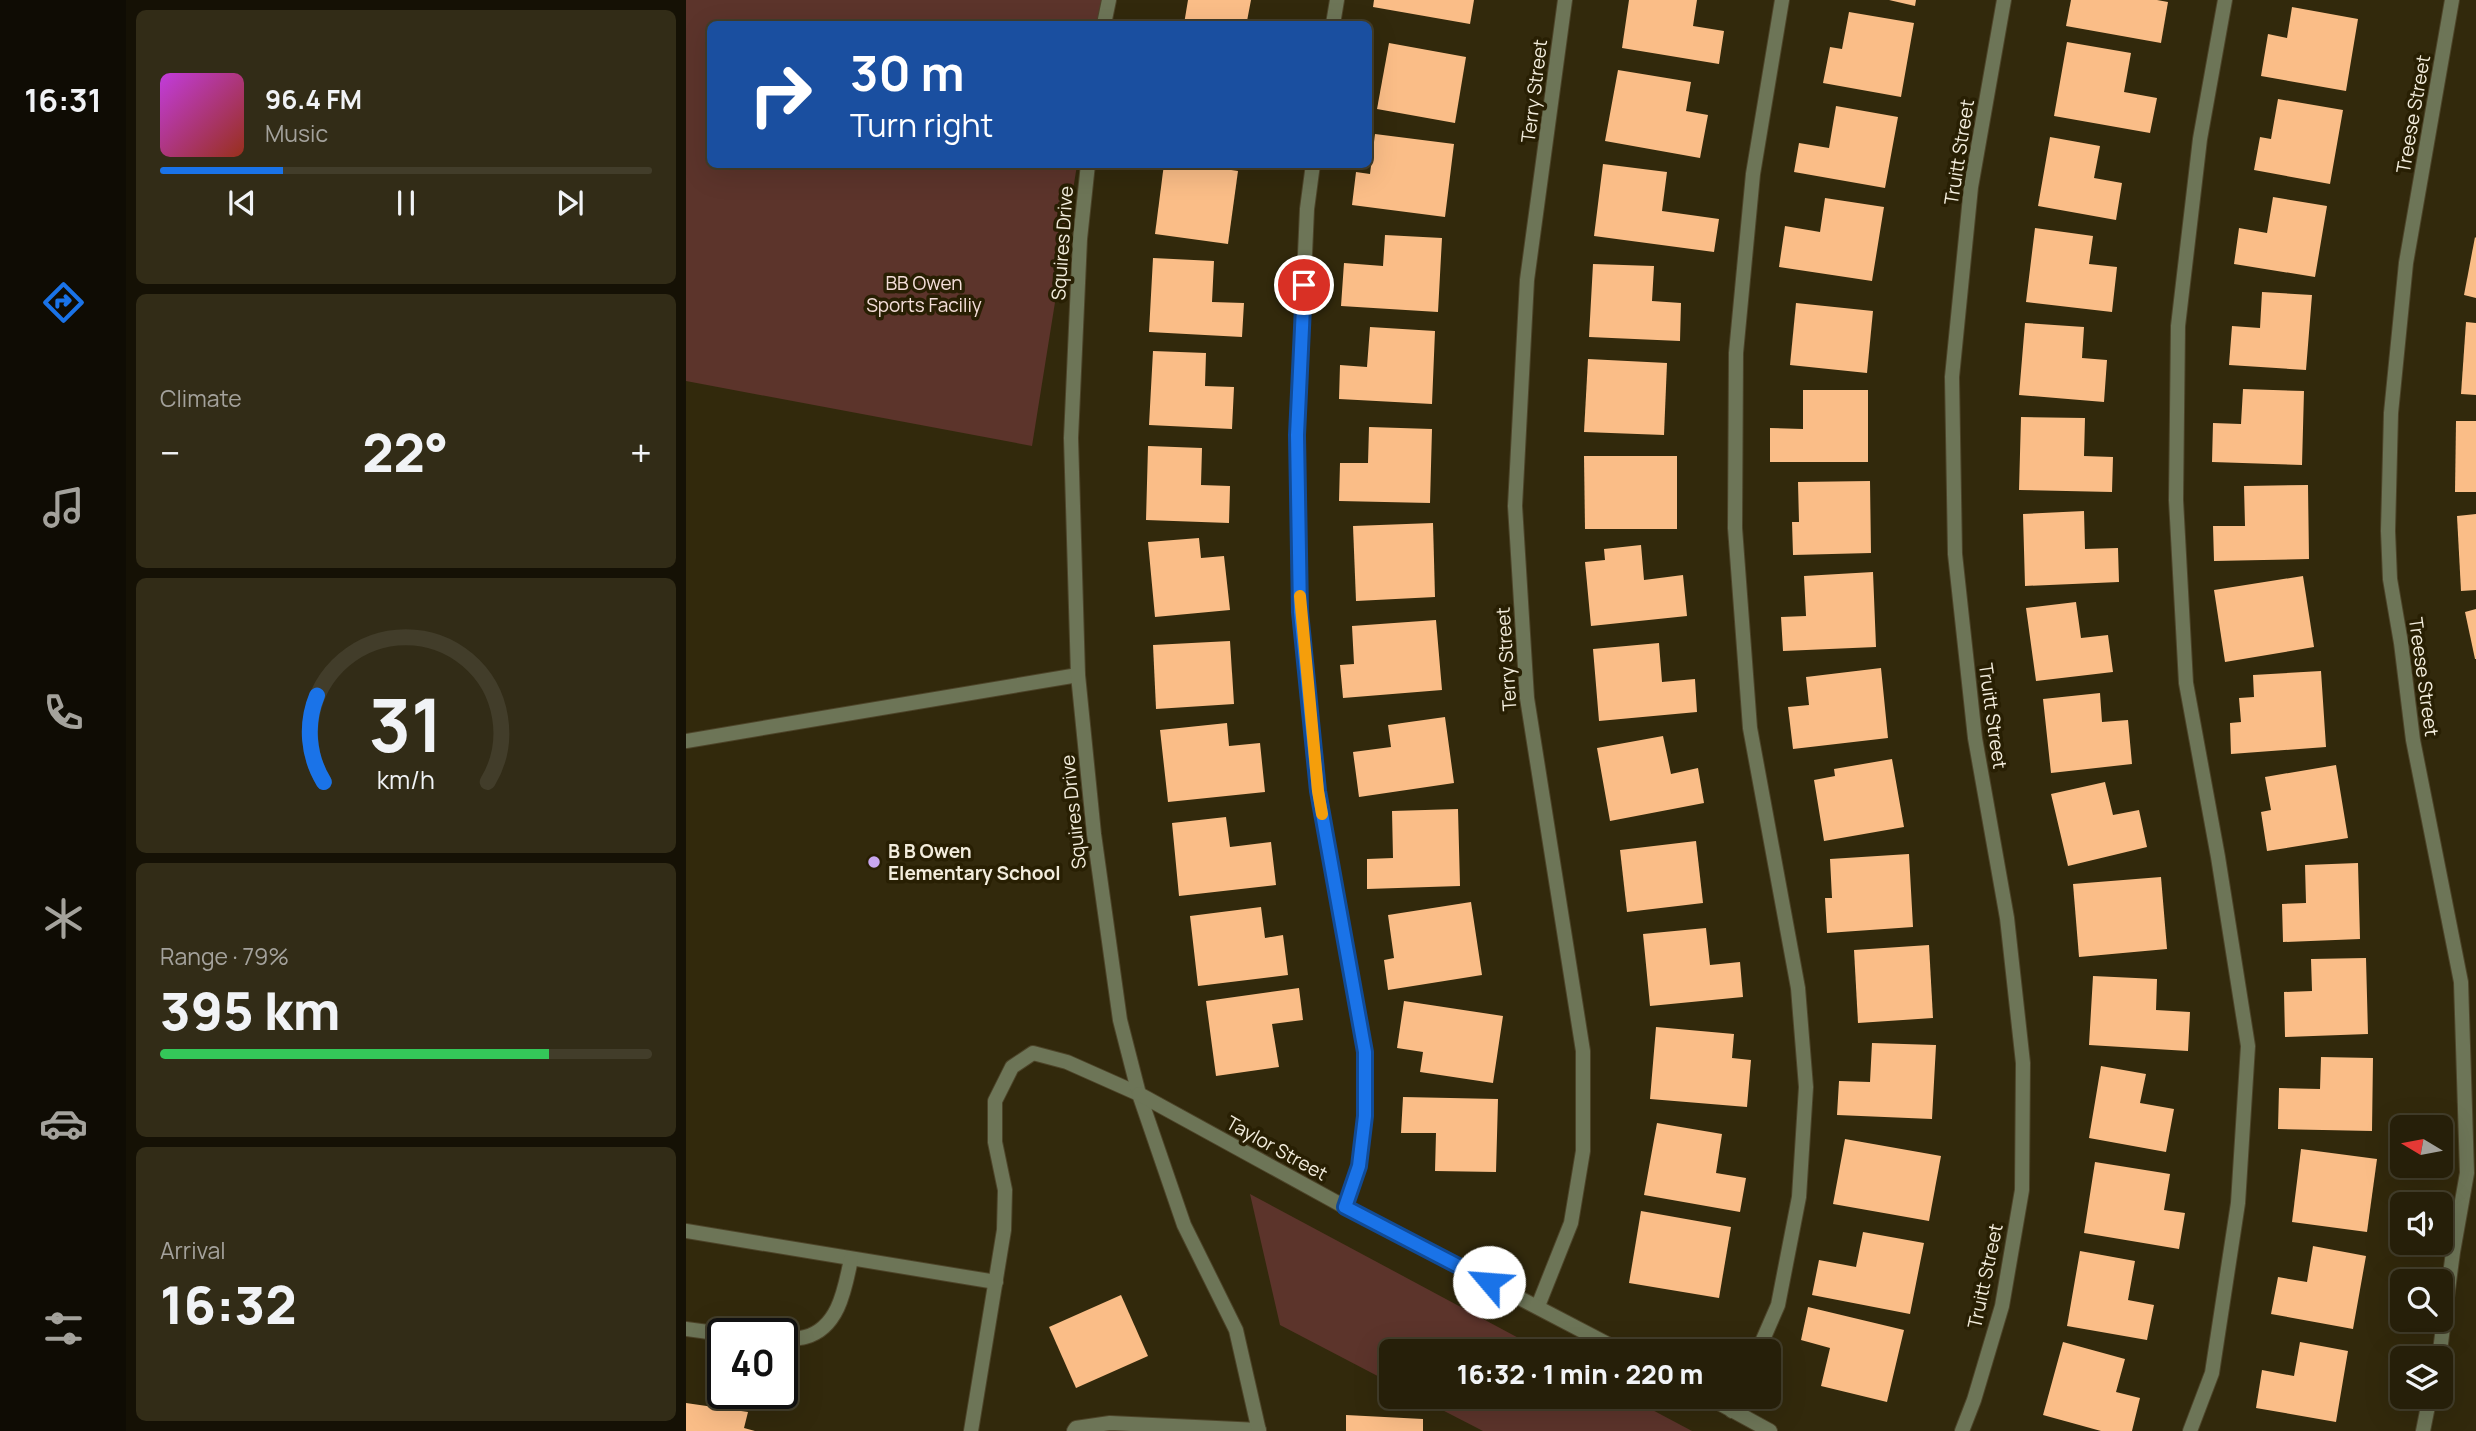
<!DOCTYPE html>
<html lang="en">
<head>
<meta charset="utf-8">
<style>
	body { margin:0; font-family:Manrope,sans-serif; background:#322c17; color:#f1f3f6; height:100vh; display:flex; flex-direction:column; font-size:26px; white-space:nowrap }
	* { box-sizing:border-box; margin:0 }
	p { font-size:23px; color:#a4a29c }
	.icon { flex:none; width:38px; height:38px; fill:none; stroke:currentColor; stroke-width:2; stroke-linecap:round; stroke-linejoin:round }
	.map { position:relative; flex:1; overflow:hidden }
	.drawer { display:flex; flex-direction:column; gap:10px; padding:10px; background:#151105; width:560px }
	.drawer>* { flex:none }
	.guide { position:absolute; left:21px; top:21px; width:665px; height:147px; border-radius:10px; box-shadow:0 7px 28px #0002,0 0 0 2px #423d2a; background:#1a4fa0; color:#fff; overflow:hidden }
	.needle { width:46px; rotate:280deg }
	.tools { position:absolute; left:1704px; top:1115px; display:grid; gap:14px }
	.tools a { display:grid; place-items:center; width:63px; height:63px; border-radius:10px; background:#261f09; box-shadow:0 7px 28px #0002,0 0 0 2px #423d2a; font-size:35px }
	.speed { position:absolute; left:21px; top:1318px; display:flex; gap:14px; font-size:35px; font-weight:700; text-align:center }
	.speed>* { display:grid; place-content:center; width:91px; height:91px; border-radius:50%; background:#261f09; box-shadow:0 7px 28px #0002,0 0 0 2px #423d2a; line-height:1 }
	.speed .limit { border:4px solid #111; border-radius:10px; background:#fff; color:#111 }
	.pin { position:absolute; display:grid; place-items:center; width:60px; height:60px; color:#fff; margin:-30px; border:4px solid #fff; border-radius:50%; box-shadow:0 2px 7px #0007 }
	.me { position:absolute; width:77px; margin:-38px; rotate:297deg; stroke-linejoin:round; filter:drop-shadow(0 0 5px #0008) }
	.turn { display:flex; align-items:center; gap:24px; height:147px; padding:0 28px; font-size:32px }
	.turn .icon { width:91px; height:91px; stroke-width:2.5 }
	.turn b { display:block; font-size:49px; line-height:60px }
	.big { font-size:52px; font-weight:800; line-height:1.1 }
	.drawer .tile { flex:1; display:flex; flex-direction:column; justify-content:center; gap:10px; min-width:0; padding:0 24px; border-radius:10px; background:#322c17 }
	.drawer .dial { align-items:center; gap:0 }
	.dial svg { height:182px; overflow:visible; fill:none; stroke:#423d2a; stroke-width:7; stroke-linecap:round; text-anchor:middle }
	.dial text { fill:#f1f3f6; stroke:none }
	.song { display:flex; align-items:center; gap:21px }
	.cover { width:84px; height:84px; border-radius:10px; background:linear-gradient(135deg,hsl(290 70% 55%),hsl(10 70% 35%)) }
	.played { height:7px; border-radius:4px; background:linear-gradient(90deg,#1a73e8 25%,#423d2a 25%) }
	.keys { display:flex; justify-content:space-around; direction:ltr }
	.heat { display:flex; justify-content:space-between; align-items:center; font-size:38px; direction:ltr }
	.charge { height:10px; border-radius:5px; background:linear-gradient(90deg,#34c759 79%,#423d2a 0) }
	.trip { position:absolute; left:693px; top:1339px; width:402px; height:70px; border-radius:10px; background:#261f09; box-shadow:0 7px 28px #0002,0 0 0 2px #423d2a; font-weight:800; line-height:70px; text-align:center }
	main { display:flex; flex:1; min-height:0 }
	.tabs { display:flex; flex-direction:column; width:126px; justify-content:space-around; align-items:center; background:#0f0c04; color:#a4a29c }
	.tabs .icon { width:49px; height:49px }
	.tabs .active { color:#1a73e8 }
	.tabs b { font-size:32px; color:#f1f3f6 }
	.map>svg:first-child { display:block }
	.green { fill:#5c342b }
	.building { fill:#fabd87 }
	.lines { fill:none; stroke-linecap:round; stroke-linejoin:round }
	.service-casing { stroke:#4d4429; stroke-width:16 }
	.minor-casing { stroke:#4d4429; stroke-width:16 }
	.tertiary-casing { stroke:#4d4429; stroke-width:16 }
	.service { stroke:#6d7557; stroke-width:14 }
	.minor { stroke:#6d7557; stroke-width:14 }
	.tertiary { stroke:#6d7557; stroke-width:14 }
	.route-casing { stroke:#114b97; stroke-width:18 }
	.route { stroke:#1a73e8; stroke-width:12 }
	.slow { stroke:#f59e0b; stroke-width:12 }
	.poi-dot { fill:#c8a6ef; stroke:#281f03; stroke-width:2.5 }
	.labels { text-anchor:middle; stroke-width:7; stroke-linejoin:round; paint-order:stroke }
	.street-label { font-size:19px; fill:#f3eddd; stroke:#281f03 }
	.park-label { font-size:19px; fill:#f4ded9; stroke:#281f03 }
	.poi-label { font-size:19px; font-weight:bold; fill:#f3eddd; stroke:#281f03; text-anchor:start }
</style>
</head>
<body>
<main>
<nav class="tabs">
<b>16:31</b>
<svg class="icon active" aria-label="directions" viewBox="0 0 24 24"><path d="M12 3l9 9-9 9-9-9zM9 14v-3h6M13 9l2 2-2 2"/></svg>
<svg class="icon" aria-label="music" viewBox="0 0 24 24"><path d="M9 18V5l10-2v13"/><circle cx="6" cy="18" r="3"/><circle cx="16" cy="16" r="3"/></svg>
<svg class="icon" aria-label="phone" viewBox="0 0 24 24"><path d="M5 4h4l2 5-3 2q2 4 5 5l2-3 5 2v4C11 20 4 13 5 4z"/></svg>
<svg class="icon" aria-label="climate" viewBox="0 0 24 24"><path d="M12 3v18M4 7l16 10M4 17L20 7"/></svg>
<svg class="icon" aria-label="car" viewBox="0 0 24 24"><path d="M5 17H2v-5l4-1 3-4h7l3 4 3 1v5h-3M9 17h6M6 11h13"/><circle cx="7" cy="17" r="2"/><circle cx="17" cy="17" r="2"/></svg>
<svg class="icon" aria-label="filters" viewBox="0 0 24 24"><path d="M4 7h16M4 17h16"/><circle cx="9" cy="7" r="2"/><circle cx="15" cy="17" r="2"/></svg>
</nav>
<section class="drawer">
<div class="tile">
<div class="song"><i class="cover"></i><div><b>96.4 FM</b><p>Music</p></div></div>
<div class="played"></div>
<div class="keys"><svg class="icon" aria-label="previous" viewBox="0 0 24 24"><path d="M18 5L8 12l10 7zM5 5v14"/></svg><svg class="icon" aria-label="pause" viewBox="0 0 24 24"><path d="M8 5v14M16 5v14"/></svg><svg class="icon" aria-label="next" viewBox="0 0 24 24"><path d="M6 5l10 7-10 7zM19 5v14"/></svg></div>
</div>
<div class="tile"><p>Climate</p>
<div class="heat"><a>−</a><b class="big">22°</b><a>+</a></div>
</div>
<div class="tile dial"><svg viewBox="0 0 100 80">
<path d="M14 69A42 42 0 1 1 86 69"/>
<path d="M14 69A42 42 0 0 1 11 31" stroke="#1a73e8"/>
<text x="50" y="56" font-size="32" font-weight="700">31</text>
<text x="50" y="72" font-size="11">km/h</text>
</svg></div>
<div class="tile"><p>Range · 79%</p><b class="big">395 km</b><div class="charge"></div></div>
<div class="tile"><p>Arrival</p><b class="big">16:32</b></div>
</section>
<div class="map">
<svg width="1790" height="1431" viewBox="0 0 1790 1431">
	<rect width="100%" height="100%" fill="#32290c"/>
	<g class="green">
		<path d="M0 0H417L413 24H24V164L391 165 346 446 0 381Z"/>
		<path d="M564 1194 857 1351H705V1383L594 1325Z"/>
		<path d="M731 1397H942L1006 1431H797Z"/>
	</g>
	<g class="building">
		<path d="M502 0H565L561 21 574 24H498Z"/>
		<path d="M688 0H788L784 24 687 7Z"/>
		<path d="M943 0H1011L1007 26 1038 31 1033 64 936 48Z"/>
		<path d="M1203 0H1230L1229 6Z"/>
		<path d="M1385 0H1471L1482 2 1475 43 1380 26Z"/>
		<path d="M1606 7 1672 19 1660 91 1575 76 1582 34 1601 38Z"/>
		<path d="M1163 12 1228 23 1215 97 1137 83 1144 47 1156 49Z"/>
		<path d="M1381 42 1445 53 1438 92 1471 98 1464 133 1368 116Z"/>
		<path d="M703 43 780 57 769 123 691 109Z"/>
		<path d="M932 70 1005 82 1000 111 1022 115 1014 158 919 141Z"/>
		<path d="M1592 99 1657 110 1644 184 1568 170 1574 137 1585 139Z"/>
		<path d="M1150 106 1212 117 1199 188 1108 172 1113 143 1143 148Z"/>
		<path d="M689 134 768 144 759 217 666 205 670 172 684 174Z"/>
		<path d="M1364 137 1414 146 1408 178 1436 183 1430 220 1352 206Z"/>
		<path d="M478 164H505L552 171 542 244 469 234Z"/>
		<path d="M917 164 981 172 976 211 1033 219 1028 252 908 236Z"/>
		<path d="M1587 197 1641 206 1629 277 1548 264 1553 228 1581 233Z"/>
		<path d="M1139 198 1198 207 1186 281 1093 267 1099 226 1134 232Z"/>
		<path d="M1349 228 1407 236 1403 264 1431 267 1426 312 1340 302Z"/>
		<path d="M699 235 756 238 752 312 655 306 658 263 697 266Z"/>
		<path d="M1789 237 1790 238V298L1778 295Z"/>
		<path d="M467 258 528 261 526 302 558 303 556 337 463 332Z"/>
		<path d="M907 264 968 266 966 301 995 303 994 341 903 337Z"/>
		<path d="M1576 292 1626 295 1620 370 1543 365 1546 326 1574 328Z"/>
		<path d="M1110 303 1187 311 1181 373 1104 365Z"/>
		<path d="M1780 322 1790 323V395L1775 394Z"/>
		<path d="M1339 323 1398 327 1396 358 1421 360 1418 402 1333 395Z"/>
		<path d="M684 327 749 331 746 404 653 399 654 365 681 367Z"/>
		<path d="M467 351 520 353 519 386 548 387 546 429 463 425Z"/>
		<path d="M902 359 981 363 978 435 898 432Z"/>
		<path d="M1557 389 1618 391 1616 465 1526 462 1527 423 1555 424Z"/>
		<path d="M1117 390H1182V462H1084V428L1117 429Z"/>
		<path d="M1335 417 1399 418 1398 456 1427 457 1426 492 1333 490Z"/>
		<path d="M1770 421H1790V492H1769Z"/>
		<path d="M683 427 746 429 744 503 653 501 654 463H682Z"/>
		<path d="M462 446 516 448 515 485 544 486 543 523 460 520Z"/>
		<path d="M898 456H991V529H899Z"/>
		<path d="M1184 481 1185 553 1107 555 1106 522H1113L1112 482Z"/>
		<path d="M1622 485 1623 559 1528 561 1527 526H1559L1558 486Z"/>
		<path d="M1398 511 1399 549 1432 548 1433 582 1339 586 1337 514Z"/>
		<path d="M1790 514V590L1775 591 1771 516Z"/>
		<path d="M747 523 749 597 670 601 667 526Z"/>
		<path d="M513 538 515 558 538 556 544 610 469 617 462 542Z"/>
		<path d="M955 545 958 580 997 575 1001 616 905 626 899 562 919 560 918 549Z"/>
		<path d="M1187 572 1190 647 1097 651 1095 617 1120 616 1118 576Z"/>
		<path d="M1617 576 1628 647 1539 662 1528 590Z"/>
		<path d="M1390 602 1395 638 1422 635 1427 672 1350 681 1340 608Z"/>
		<path d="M1790 609V659H1789L1779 612Z"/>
		<path d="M750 620 756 690 657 698 654 665 668 664 666 626Z"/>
		<path d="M544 641 548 704 470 709 467 645Z"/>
		<path d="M973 643 976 682 1009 679 1011 712 913 721 907 649Z"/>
		<path d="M1195 668 1202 738 1107 749 1102 707 1123 705 1120 677Z"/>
		<path d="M1635 671 1640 747 1545 754 1544 723 1555 722 1553 698 1568 697 1567 675Z"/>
		<path d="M1414 693 1416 722 1442 720 1446 764 1365 773 1357 699Z"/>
		<path d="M759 717 768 783 673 797 667 752 705 747 702 725Z"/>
		<path d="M541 723 543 746 574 743 579 792 482 802 474 730Z"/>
		<path d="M977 736 985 774 1012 768 1018 803 924 821 911 748Z"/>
		<path d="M1206 759 1218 827 1138 841 1128 780 1149 776 1148 769Z"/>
		<path d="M1650 765 1662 838 1581 851 1575 812 1585 810 1579 777Z"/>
		<path d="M1419 782 1427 815 1453 810 1461 847 1382 866 1365 794Z"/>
		<path d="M772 809 774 886 681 889V859L707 858 706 811Z"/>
		<path d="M540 817 544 847 585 842 590 885 493 896 486 823Z"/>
		<path d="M1010 841 1017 903 941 912 934 850Z"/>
		<path d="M1223 854 1227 927 1141 933 1139 898H1146L1144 859Z"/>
		<path d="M1672 863 1674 939 1597 942 1596 904 1620 903 1619 865Z"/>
		<path d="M1475 877 1481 949 1393 957 1387 884Z"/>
		<path d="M785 902 796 975 702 990 698 960 708 958 702 915Z"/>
		<path d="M575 907 579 938 597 935 602 975 512 986 504 916Z"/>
		<path d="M1020 928 1024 965 1054 962 1057 997 964 1006 957 934Z"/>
		<path d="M1243 945 1247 1018 1172 1023 1168 950Z"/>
		<path d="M1680 958 1682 1034 1599 1037 1598 992 1626 991 1625 959Z"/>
		<path d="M1407 976 1471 979 1470 1010 1504 1012 1502 1051 1403 1045Z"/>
		<path d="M613 988 617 1020 586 1024 593 1067 530 1076 520 1001Z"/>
		<path d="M718 1001 817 1016 807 1083 734 1072 737 1052 711 1048Z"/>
		<path d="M970 1027 1048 1034 1046 1058 1065 1060 1061 1107 964 1099Z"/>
		<path d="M1186 1043 1250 1045 1246 1119 1151 1115 1153 1081 1184 1082Z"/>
		<path d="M1635 1057 1687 1058 1686 1131 1592 1129 1593 1088 1634 1089Z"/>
		<path d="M1415 1066 1460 1074 1454 1103 1488 1109 1480 1152 1403 1138Z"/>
		<path d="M717 1097 812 1099 810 1172 749 1171 750 1133H715Z"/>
		<path d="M971 1123 1036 1134 1030 1173 1060 1178 1054 1212 958 1195Z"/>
		<path d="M1159 1139 1255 1156 1243 1221 1147 1204Z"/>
		<path d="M1615 1149 1691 1159 1681 1232 1606 1222Z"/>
		<path d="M1409 1162 1484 1174 1478 1210 1499 1213 1493 1249 1398 1233Z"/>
		<path d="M955 1211 1045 1227 1033 1298 943 1283Z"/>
		<path d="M1177 1232 1238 1243 1224 1314 1126 1295 1133 1260 1170 1267Z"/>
		<path d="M1627 1246 1680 1256 1667 1329 1585 1314 1592 1277 1621 1282Z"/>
		<path d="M1394 1251 1449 1261 1442 1300 1468 1305 1461 1340 1381 1326Z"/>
		<path d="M435 1295 462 1356 390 1388 363 1327Z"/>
		<path d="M1122 1307 1218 1330 1201 1402 1135 1386 1144 1348 1115 1340Z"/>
		<path d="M1377 1342 1439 1359 1430 1392 1454 1398 1446 1431H1415L1357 1415Z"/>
		<path d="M1614 1342 1662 1351 1650 1422 1570 1408 1576 1370 1608 1376Z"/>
		<path d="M0 1403 62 1412 58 1428 69 1431H0Z"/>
		<path d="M660 1415 737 1419V1431H660Z"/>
	</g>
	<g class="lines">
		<defs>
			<g id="service">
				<path d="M647 24 651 0"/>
				<path d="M627 164 621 209 611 435 614 612 632 791 679 1052V1116L673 1166 659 1207"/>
				<path d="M0 741 392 675"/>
				<path d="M0 1231 310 1282"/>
				<path d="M0 1329 37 1334"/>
				<path d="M96 1340C103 1339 112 1339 119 1337 153 1328 159 1288 165 1259"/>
				<path d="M1072 1351 1092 1305 1113 1197 1120 1087 1112 988 1064 728 1049 528 1050 353 1067 174 1096 0"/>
				<path d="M1046 1411 1052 1396"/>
				<path d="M285 1431 318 1230 319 1190 309 1142V1101L326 1067 347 1053 381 1062 453 1094"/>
				<path d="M388 1431 390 1428 424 1423 573 1430"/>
				<path d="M1504 1431 1526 1373 1552 1203 1562 1046 1532 857 1500 683 1490 500 1492 326 1514 139 1539 0"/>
			</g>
			<g id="minor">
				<path d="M852 1306 885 1223 897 1151V1051L841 698 829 506 841 280 879 0"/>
				<path d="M1753 1358 1767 1252 1781 1173 1775 982 1727 740 1715 643 1704 579 1702 531 1705 413 1720 263 1766 0"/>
				<path d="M1276 1431 1288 1400 1316 1306 1336 1190 1337 1063 1321 918 1289 738 1269 554 1266 377 1285 187 1318 0"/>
				<path d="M1737 1431 1744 1396"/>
			</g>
			<g id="tertiary">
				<path d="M418 24 423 0"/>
				<path d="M402 164 394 239 385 438 392 675 408 834 434 1020 453 1094 498 1225 550 1330 573 1431"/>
				<path d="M453 1094 659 1207 935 1351"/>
				<path d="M1020 1396 1084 1431"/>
			</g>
		</defs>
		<use href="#service" class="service-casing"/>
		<use href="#minor" class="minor-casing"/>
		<use href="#tertiary" class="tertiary-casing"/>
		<use href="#service" class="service"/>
		<use href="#minor" class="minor"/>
		<use href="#tertiary" class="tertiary"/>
	</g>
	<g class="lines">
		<defs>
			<path id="route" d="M618 285 611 435 614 612 632 791 679 1052V1116L673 1166 659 1207 803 1282"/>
		</defs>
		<use href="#route" class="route-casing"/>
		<use href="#route" class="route"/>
		<path class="slow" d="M614 596 632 791 636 814"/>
	</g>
	<circle class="poi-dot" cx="188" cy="862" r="7"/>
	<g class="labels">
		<g class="street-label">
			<text transform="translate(848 91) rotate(-83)" y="7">Terry Street</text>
			<text transform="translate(1727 114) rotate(-80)" y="7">Treese Street</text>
			<text transform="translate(1273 152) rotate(-81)" y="7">Truitt Street</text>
			<text transform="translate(376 243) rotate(-86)" y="7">Squires Drive</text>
			<text transform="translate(820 659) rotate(-94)" y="7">Terry Street</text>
			<text transform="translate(1738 677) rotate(82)" y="7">Treese Street</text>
			<text transform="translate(1307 716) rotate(82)" y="7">Truitt Street</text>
			<text transform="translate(387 812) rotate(-96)" y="7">Squires Drive</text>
			<text transform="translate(591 1148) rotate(29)" y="7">Taylor Street</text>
			<text transform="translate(1299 1276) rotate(-78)" y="7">Truitt Street</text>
		</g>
		<g class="park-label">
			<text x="238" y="290">BB Owen<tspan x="238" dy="22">Sports Faciliy</tspan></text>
		</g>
		<g class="poi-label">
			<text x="202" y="858">B B Owen<tspan x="202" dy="22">Elementary School</tspan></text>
		</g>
	</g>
</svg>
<div class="tools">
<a><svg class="needle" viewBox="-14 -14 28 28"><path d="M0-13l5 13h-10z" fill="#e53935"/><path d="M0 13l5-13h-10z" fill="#a4a29c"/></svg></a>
<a><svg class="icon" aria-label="sound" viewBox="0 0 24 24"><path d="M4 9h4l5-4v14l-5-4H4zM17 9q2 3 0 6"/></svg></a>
<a><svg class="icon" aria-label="search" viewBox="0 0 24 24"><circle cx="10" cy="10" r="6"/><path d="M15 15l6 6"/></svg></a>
<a><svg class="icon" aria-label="layers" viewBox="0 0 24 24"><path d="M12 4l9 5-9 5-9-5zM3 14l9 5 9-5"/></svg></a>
</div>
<div class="speed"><div class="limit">40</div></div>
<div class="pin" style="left:618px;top:285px;background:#d93025"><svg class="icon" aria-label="arrive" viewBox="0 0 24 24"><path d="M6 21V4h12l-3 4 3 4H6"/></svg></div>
<svg class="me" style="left:803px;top:1282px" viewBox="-20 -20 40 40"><circle r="19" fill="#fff"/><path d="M0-13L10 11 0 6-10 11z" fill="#1a73e8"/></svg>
<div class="trip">16:32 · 1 min · 220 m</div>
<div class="guide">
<div class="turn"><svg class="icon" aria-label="right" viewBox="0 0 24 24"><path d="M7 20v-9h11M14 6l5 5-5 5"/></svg><div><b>30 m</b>Turn right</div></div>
</div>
</div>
</main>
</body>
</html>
